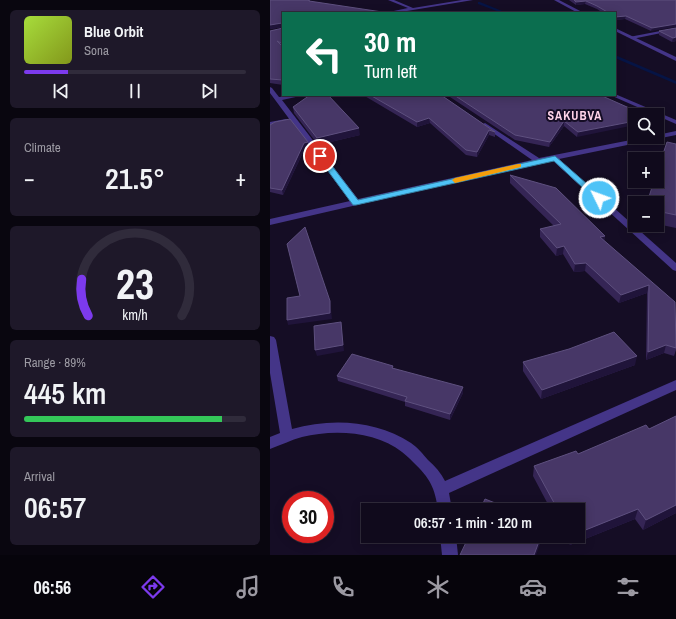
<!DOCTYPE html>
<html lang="en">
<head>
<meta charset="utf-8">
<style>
	body { margin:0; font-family:"Archivo Narrow",sans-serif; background:#1e1829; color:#f1f3f6; height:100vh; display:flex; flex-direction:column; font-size:15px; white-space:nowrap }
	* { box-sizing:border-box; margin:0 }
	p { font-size:13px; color:#9c9aa3 }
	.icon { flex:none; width:22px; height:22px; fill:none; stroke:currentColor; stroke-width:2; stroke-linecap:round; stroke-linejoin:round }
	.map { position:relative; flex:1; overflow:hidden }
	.side { display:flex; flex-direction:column; gap:10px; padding:10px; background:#09060f; width:270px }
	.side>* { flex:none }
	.guide { position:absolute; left:12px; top:12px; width:334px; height:84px; border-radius:0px; box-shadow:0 2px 10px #0003,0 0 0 1px #302b3b; background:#0b6e4f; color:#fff; overflow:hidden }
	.tools { position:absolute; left:358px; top:108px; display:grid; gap:8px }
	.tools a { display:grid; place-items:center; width:36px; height:36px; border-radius:0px; background:#100a1c; box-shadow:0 2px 10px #0003,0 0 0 1px #302b3b; font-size:20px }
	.speed { position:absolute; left:12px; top:491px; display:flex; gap:8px; font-size:20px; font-weight:700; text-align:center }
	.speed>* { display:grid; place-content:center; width:52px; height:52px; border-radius:50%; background:#100a1c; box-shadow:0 2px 10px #0003,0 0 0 1px #302b3b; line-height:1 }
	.speed .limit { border:6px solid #d22; background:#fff; color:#111 }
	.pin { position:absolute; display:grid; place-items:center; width:34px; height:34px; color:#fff; margin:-17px; border:2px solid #fff; border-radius:50%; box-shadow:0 1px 4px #0007 }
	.me { position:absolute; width:44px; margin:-22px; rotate:312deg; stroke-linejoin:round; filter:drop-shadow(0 0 3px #0008) }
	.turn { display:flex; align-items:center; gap:14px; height:84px; padding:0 16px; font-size:18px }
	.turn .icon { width:52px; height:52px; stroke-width:2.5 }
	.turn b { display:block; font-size:28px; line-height:34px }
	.big { font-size:30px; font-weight:600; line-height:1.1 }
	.side .widget { flex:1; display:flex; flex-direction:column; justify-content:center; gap:6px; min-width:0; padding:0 14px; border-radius:6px; background:#1e1829 }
	.side .dial { align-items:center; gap:0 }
	.dial svg { height:104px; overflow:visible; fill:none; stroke:#302b3b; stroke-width:7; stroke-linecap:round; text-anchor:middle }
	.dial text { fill:#f1f3f6; stroke:none }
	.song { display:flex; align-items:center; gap:12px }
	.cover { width:48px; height:48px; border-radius:6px; background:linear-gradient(135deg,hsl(80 70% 55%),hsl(70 70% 35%)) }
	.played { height:4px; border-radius:2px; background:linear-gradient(90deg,#7c3aed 20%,#302b3b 20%) }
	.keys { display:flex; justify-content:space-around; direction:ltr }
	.heat { display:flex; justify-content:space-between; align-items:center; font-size:22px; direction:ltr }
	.charge { height:6px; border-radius:3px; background:linear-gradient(90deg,#34c759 89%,#302b3b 0) }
	.trip { position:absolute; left:91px; top:503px; width:224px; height:40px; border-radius:0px; background:#100a1c; box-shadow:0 2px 10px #0003,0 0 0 1px #302b3b; font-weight:600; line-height:40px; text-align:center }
	.menu { display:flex; height:64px; justify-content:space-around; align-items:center; background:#06040b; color:#9c9aa3 }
	.menu .icon { width:28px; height:28px }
	.menu .on { color:#7c3aed }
	.menu b { font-size:18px; color:#f1f3f6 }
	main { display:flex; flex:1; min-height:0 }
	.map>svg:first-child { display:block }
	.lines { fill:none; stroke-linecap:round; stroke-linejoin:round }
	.stream { fill:#061445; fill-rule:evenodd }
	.minor { fill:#443588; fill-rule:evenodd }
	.tertiary { fill:#443588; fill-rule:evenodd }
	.wall { fill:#352555 }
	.shaded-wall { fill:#20143a }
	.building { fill:#473767; stroke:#5e507f }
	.route { fill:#4fc3f7; stroke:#337fa1 }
	.slow { fill:#f59e0b }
	.labels { text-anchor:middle; stroke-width:4; stroke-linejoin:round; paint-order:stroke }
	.far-district-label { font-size:12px; font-weight:bold; letter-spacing:1px; fill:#ffd3e9; stroke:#150d25 }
</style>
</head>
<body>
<main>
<section class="side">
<div class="widget">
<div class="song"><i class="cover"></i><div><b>Blue Orbit</b><p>Sona</p></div></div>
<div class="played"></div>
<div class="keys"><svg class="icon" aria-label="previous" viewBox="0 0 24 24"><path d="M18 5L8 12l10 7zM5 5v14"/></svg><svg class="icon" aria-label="pause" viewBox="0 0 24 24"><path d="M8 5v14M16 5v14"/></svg><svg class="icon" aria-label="next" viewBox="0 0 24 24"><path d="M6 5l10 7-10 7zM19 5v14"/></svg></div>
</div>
<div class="widget"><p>Climate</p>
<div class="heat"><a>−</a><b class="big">21.5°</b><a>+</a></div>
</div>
<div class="widget dial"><svg viewBox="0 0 100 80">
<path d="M14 69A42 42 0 1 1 86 69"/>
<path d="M14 69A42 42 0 0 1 9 41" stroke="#7c3aed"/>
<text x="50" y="56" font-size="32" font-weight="700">23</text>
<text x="50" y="72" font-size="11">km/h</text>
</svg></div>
<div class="widget"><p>Range · 89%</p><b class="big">445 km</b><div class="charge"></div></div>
<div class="widget"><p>Arrival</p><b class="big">06:57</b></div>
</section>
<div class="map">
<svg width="406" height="555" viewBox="0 0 406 555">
	<rect width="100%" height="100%" fill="#150d25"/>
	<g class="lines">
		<g class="stream">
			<path d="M208 2H210L237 13H232L208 4Z"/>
			<path d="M345 55 406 81V84L345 58Z"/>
		</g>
		<g class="minor">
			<path d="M118 0H124L143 8 192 0H203L125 13H114L138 8Z"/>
			<path d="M406 28V30L362 39 359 37Z"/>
			<path d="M0 87 2 88 9 97 35 95 12 100 88 199 262 160 213 126V124L215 123 269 158 376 137H387V135L406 131V135L289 159 406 263V271L403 270 282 160 0 225V219L80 201 0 93Z"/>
			<path d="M345 94 406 120V124L340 95H345Z"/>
			<path d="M16 119 18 120V122L0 126V122Z"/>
			<path d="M0 336 4 337 6 340 22 429C61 418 106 420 141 443 147 447 153 454 158 460 165 466 171 473 175 481L406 380V390L179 493 182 510H168C165 488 160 478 143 462 140 459 136 455 132 452 106 431 63 429 32 437 21 440 11 445 0 449V437L10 433 0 373Z"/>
			<path d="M170 536H186L188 555H172Z"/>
		</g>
		<g class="tertiary">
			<path d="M284 0H289L314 13H308Z"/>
			<path d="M345 28 406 57V61L345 31Z"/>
		</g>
	</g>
	<g class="wall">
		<path d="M0 0H40V1L13 13V85L0 83V31L13 28V27L0 29Z"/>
		<path d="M299 0H406L381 31 355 19 345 20V13H333L327 9 315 4 306 5Z"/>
		<path d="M406 28V41L402 42 389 35V31Z"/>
		<path d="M93 95H171L225 132V137L219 135 207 157 196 155 160 123 147 127Z"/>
		<path d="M177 95H330L307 137 294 126 279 147 245 140Z"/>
		<path d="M23 107 90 135 48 145 24 113Z"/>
		<path d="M0 125 38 147 35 148 13 195 0 192Z"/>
		<path d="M406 144V228L387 224V203Z"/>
		<path d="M240 175 335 236 334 241 405 302 406 350 404 356 394 353 376 360 377 293 349 303 315 271 304 272 293 254 286 256 270 237V229L284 226 240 183Z"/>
		<path d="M253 362 365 365 271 399 253 371Z"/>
		<path d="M123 366V368L193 393 180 420 135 406V402L68 381 67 376Z"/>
		<path d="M406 416V513L373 530 365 519 300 545 295 536H308V510H281L263 476 264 466 308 454 379 429Z"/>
	</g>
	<g class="shaded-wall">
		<path d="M316 1 315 4 306 5V2Z"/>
		<path d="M356 16 355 19 345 20V17Z"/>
		<path d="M12 23 13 27 0 29V25Z"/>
		<path d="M406 24V27L381 31 382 28Z"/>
		<path d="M406 37V41L402 42 403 38Z"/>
		<path d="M159 118 160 123 147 127V122Z"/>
		<path d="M294 121V126L279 147 280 142Z"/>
		<path d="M365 121V125L307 137 308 132Z"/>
		<path d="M89 128 90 135 48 145 47 138Z"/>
		<path d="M219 130V135L207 157V152Z"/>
		<path d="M38 142V147L35 148 13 195 12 190 34 143Z"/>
		<path d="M335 236 334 244 330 237Z"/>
		<path d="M294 246 293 254 286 256 287 248Z"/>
		<path d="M316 263 315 271 304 272 305 264Z"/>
		<path d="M379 285 377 293 349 303 351 295Z"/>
		<path d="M60 301 62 319 18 325 17 320Z"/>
		<path d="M71 322 74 351 47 356 45 350Z"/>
		<path d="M396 345 394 353 376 360 378 352Z"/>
		<path d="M367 356 365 365 271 399 272 390Z"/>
		<path d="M193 387V393L180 420V414Z"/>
		<path d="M406 505V513L373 530 376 520Z"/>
		<path d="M368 509 365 519 300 545 302 536H308V533Z"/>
		<path d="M271 536H273L266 555H264Z"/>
	</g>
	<g class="building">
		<path d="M0 0H39V1L119 13H13V24L12 23 0 25Z"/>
		<path d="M304 0H406V24L382 28 356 16 345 17V13H339L327 6 316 1 306 2Z"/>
		<path d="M13 27V44L7 41 13 47V80L0 79V31L13 28Z"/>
		<path d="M406 28V37L403 38 389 31Z"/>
		<path d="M40 95H58L89 128 47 138 23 107Z"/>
		<path d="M100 95H171L225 132 219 130 207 152 196 150 159 118 147 122Z"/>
		<path d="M184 95H330L375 115H365V121L308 132 294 121 280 142 245 135Z"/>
		<path d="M20 119 38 142 34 143 12 190 0 188V125L5 122Z"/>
		<path d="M397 142 406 144V215L387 211V203H377L384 181H387V172Z"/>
		<path d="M240 175 286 188 335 236 330 237 405 302 406 348 396 345 378 352 379 285 351 295 316 263 305 264 294 246 287 248 270 229 291 224Z"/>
		<path d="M35 227 60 301V313L17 320V298L30 296 17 244Z"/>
		<path d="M71 322 73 345 45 350 44 326Z"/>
		<path d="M344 332 367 356 272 390 253 362 299 349Z"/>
		<path d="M82 354 123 366 122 368 193 387 180 414 135 401 137 397 67 376Z"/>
		<path d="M406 416V505L376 520 368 509 308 533V510H288L264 466 306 451 308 454 376 425 379 429Z"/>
		<path d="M215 499 243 510H210Z"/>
		<path d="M199 536H271L264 555H190Z"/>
	</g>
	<path class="route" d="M50 153 53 154 88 200 285 156 333 198 332 200H326L284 161 86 205H83L47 156Z"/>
	<path class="slow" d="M248 164H251V167L185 183 182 180 185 178Z"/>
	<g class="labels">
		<g class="far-district-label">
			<text x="305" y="120">SAKUBVA</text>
		</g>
	</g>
</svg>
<div class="tools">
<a><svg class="icon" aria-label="search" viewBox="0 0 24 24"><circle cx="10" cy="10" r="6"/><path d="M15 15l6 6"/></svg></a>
<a>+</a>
<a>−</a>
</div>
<div class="speed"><div class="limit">30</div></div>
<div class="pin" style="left:50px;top:156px;background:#d93025"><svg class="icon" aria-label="arrive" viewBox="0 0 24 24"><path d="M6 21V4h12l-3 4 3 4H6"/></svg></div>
<svg class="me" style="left:329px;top:198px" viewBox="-20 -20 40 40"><circle r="17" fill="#4fc3f7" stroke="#fff" stroke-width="3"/><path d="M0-11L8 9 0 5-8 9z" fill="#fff"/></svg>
<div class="trip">06:57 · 1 min · 120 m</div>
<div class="guide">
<div class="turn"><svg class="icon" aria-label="left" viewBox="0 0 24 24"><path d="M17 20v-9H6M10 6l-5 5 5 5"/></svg><div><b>30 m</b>Turn left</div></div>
</div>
</div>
</main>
<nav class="menu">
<b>06:56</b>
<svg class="icon on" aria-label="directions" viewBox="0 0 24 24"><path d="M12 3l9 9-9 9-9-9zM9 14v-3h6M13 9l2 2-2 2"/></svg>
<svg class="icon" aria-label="music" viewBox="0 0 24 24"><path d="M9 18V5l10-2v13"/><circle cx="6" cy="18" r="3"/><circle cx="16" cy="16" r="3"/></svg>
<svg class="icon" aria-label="phone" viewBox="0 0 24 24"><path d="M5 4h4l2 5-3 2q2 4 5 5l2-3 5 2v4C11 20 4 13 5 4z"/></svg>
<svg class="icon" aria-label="climate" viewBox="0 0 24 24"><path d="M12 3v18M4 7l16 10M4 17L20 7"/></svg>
<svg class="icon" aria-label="car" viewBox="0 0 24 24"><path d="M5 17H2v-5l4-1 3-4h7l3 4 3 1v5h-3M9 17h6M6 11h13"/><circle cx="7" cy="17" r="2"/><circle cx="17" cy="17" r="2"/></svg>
<svg class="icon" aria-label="filters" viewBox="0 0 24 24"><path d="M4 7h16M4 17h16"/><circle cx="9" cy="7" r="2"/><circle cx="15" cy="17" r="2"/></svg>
</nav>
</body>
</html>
